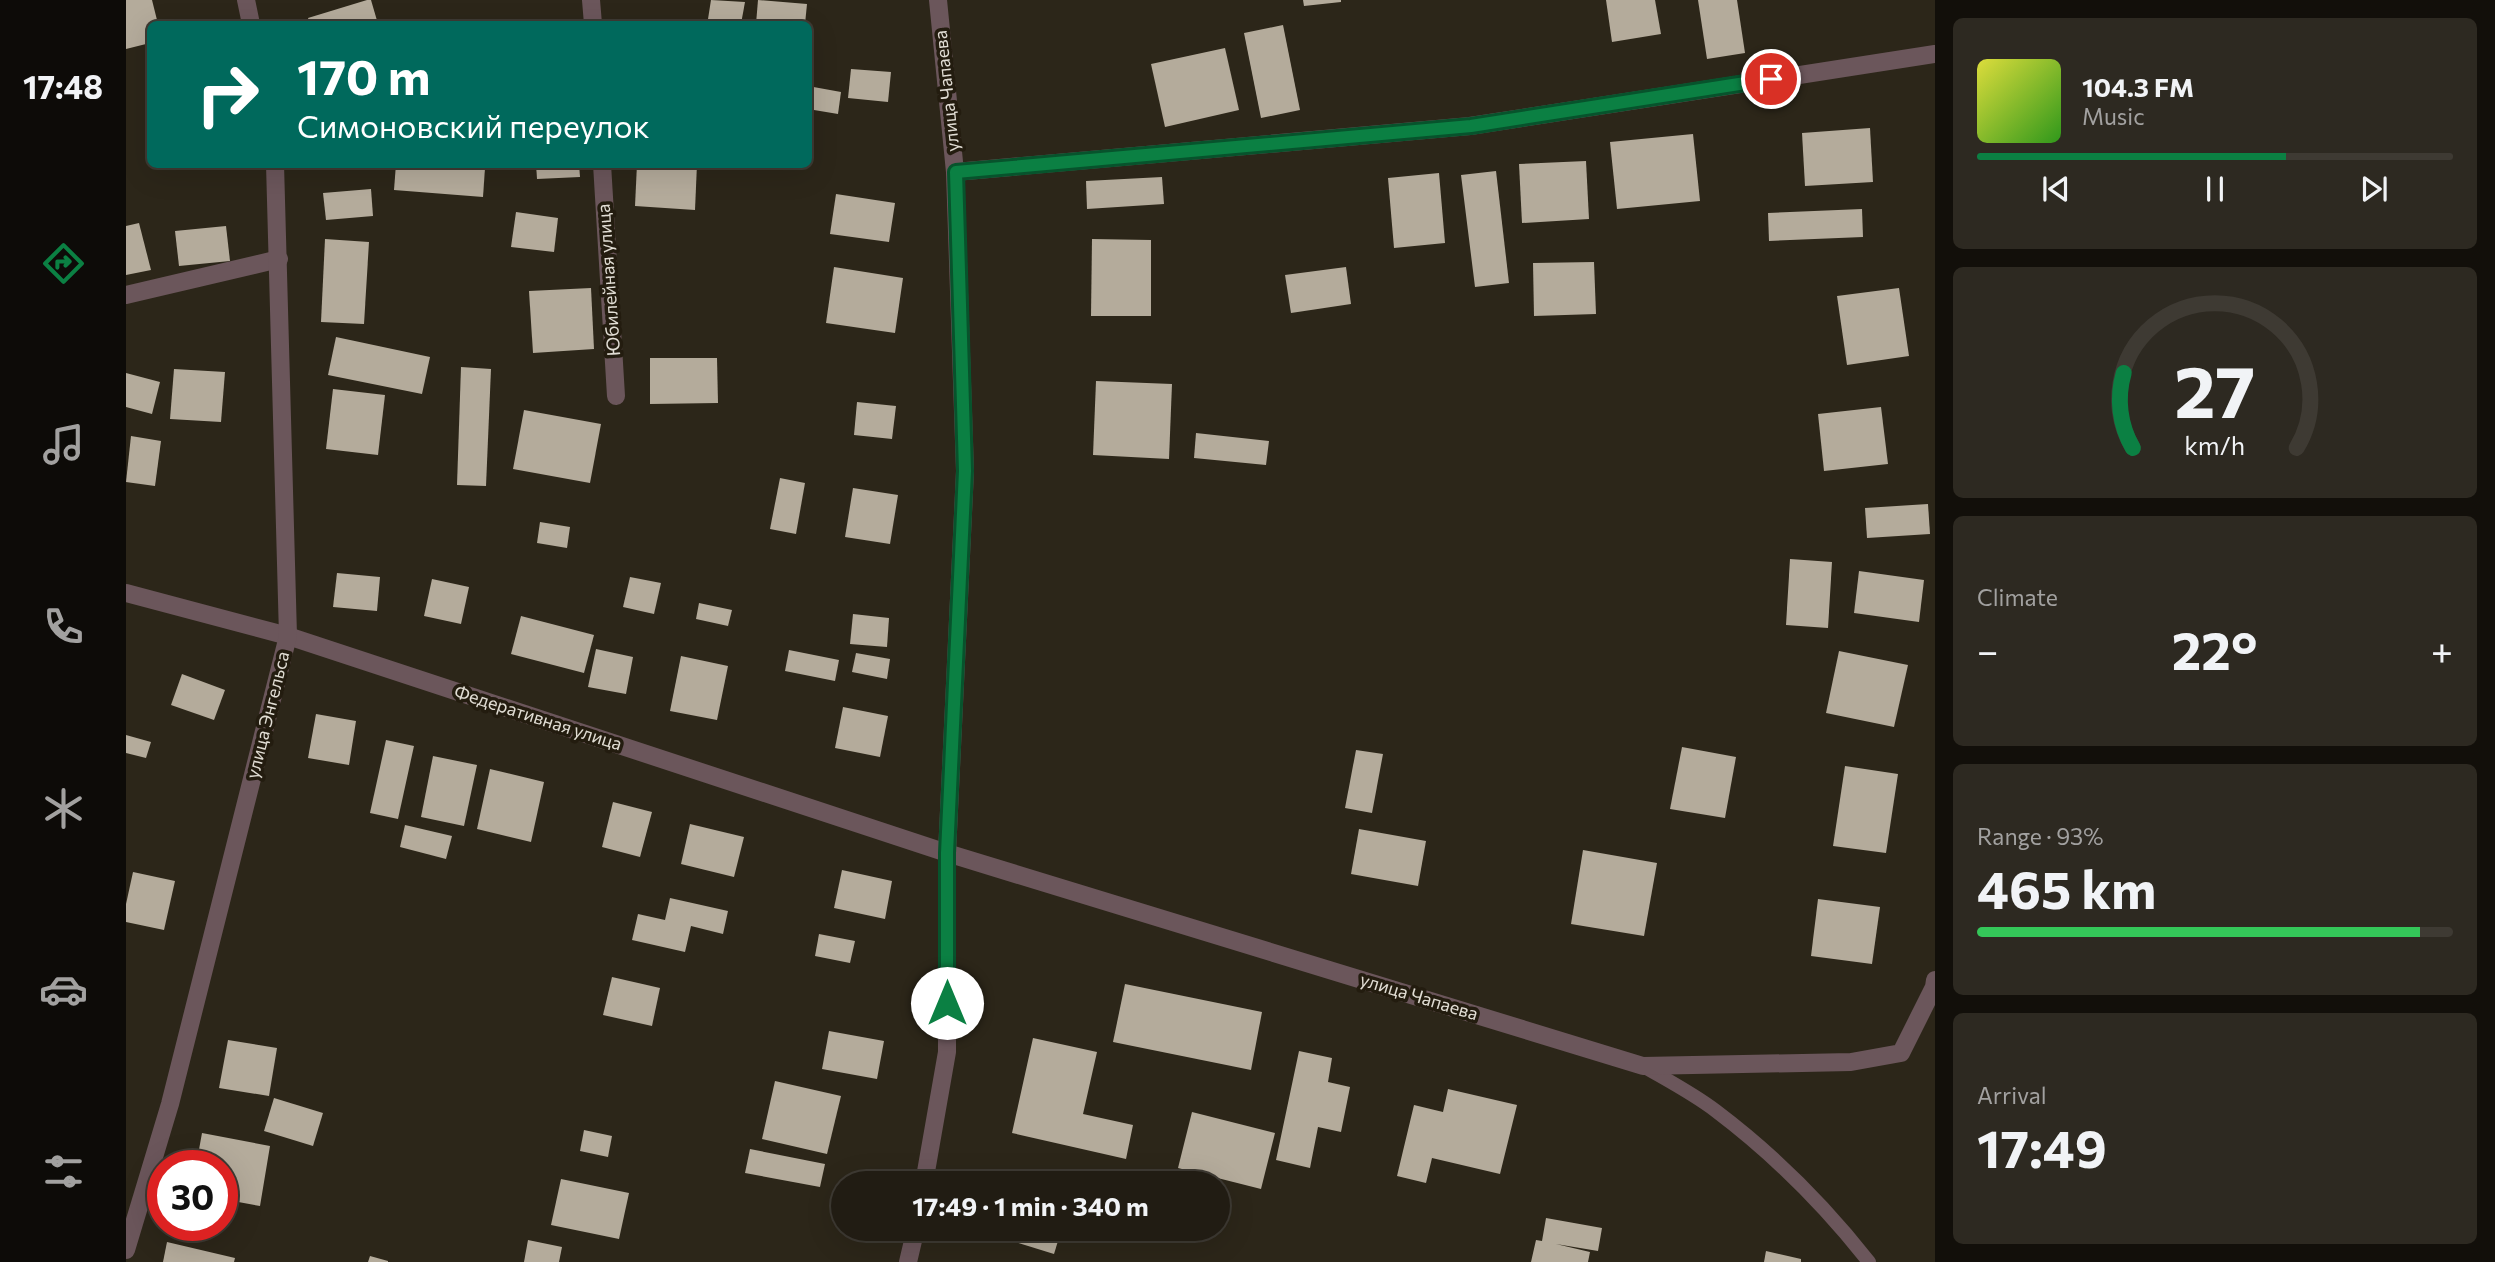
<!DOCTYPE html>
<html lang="en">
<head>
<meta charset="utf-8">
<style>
	body { margin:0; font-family:Commissioner,sans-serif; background:#2d2921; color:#f1f3f6; height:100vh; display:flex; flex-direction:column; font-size:26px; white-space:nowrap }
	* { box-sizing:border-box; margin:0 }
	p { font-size:23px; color:#a2a1a0 }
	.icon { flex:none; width:38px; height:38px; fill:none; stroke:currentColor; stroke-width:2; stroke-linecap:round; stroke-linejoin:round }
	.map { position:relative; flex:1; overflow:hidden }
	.panel { display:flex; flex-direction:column; gap:18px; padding:18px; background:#120f0a; width:560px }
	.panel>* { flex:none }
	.hud { position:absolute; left:21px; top:21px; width:665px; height:147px; border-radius:10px; box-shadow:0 7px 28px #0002,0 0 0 2px #3e3a33; background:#00695c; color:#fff; overflow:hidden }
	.speed { position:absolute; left:21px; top:1150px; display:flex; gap:14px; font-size:35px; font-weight:700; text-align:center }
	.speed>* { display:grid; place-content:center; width:91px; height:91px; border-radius:50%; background:#211c13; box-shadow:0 7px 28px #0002,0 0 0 2px #3e3a33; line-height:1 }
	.speed .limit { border:10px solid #d22; background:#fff; color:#111 }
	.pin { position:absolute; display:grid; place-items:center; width:60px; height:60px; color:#fff; margin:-30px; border:4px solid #fff; border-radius:50%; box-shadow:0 2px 7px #0007 }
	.me { position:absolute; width:77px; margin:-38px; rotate:0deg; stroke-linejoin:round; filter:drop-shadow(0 0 5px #0008) }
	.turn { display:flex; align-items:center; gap:24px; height:147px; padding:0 35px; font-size:32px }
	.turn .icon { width:91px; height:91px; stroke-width:2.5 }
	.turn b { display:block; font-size:49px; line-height:60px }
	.big { font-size:52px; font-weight:700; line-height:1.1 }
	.panel .tile { flex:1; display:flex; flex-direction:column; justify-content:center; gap:10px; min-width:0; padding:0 24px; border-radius:10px; background:#2d2921 }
	.panel .dial { align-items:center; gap:0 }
	.dial svg { height:182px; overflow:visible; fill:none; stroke:#3e3a33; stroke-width:7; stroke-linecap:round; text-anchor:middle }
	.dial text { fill:#f1f3f6; stroke:none }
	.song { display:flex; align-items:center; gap:21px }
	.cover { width:84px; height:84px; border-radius:10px; background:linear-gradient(135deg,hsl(60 70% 55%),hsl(110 70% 35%)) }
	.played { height:7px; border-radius:4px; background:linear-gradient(90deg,#0b8043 65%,#3e3a33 65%) }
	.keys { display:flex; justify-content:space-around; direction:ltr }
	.heat { display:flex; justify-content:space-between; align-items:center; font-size:38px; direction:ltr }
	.charge { height:10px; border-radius:5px; background:linear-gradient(90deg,#34c759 93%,#3e3a33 0) }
	.trip { position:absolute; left:705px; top:1171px; width:399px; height:70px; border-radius:35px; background:#211c13; box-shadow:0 7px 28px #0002,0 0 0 2px #3e3a33; font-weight:700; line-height:70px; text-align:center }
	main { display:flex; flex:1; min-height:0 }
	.tabs { display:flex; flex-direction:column; width:126px; justify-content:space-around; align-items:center; background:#0d0b08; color:#a2a1a0 }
	.tabs .icon { width:49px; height:49px }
	.tabs .active { color:#0b8043 }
	.tabs b { font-size:32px; color:#f1f3f6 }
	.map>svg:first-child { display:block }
	.building { fill:#b4ab9b }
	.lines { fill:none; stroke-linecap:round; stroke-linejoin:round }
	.service { stroke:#6b565b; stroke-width:14 }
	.minor { stroke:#6b565b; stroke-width:18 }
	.route-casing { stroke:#07532c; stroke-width:18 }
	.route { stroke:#0b8043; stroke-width:12 }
	.labels { text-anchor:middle; stroke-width:7; stroke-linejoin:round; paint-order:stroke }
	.street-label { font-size:18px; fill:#e1ddd4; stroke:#231c0f }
</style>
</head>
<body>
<main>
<nav class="tabs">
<b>17:48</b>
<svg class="icon active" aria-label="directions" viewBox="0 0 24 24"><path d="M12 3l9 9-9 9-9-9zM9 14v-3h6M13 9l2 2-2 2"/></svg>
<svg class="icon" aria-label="music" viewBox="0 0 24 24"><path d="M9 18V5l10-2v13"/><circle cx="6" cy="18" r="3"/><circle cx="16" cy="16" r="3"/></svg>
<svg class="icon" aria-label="phone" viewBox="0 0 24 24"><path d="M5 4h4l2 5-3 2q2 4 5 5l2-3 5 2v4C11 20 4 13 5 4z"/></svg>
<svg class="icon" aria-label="climate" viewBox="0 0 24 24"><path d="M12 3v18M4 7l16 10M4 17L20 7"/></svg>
<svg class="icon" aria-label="car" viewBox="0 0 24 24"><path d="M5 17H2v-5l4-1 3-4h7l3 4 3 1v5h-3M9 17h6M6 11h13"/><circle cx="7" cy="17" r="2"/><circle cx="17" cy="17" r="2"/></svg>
<svg class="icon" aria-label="filters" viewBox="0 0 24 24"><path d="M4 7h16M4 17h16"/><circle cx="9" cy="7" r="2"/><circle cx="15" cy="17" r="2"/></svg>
</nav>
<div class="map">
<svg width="1809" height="1262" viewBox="0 0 1809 1262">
	<rect width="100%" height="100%" fill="#2c2619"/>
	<g class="building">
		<path d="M0 0H26L32 24H24V43L0 49Z"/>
		<path d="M241 0H245L252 24H184L182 18Z"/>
		<path d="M585 0 619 2 615 24 582 19Z"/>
		<path d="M632 0 681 4 679 24H630Z"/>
		<path d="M1177 0H1215V2L1178 6Z"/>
		<path d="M1480 0H1529L1535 34 1486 42Z"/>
		<path d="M1572 0H1611L1619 53 1581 59Z"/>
		<path d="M1157 25 1174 110 1135 118 1118 33Z"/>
		<path d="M1099 48 1113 110 1039 127 1025 64Z"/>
		<path d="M725 69 765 72 762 102 722 98Z"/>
		<path d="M682 86 715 92 712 114 682 109Z"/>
		<path d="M1744 128 1747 182 1679 186 1676 133Z"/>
		<path d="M1567 134 1574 201 1491 209 1484 142Z"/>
		<path d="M1460 161 1463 219 1396 223 1393 164Z"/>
		<path d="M270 164H319L359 168 357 197 268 190Z"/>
		<path d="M410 164H453L454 177 411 179Z"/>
		<path d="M511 164H571L569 210 509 206Z"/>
		<path d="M1370 171 1383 283 1349 287 1335 175Z"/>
		<path d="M1313 173 1319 243 1268 248 1262 178Z"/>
		<path d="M1036 177 1038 204 961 209 960 181Z"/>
		<path d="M245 189 247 216 200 220 197 193Z"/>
		<path d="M710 194 769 203 763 242 704 234Z"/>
		<path d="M1736 209 1737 237 1643 241 1642 213Z"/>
		<path d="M390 212 432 218 428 252 385 247Z"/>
		<path d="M13 223 25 270 0 275V226Z"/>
		<path d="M100 226 104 261 53 266 49 231Z"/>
		<path d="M199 239 243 242 238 324 195 322Z"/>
		<path d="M966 239 1025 240V316H965Z"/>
		<path d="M1468 262 1470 314 1408 316 1407 263Z"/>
		<path d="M708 267 777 278 769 333 700 323Z"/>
		<path d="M1220 267 1225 304 1165 313 1159 275Z"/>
		<path d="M465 288 468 349 407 353 403 291Z"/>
		<path d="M1773 288 1783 356 1721 365 1711 296Z"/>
		<path d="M210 337 304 357 296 394 202 375Z"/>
		<path d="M524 358H591L592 403 524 404Z"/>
		<path d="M335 367 365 369 360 486 331 485Z"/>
		<path d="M48 369 99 372 95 422 44 419Z"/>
		<path d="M0 373 34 382 26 414 0 407Z"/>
		<path d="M970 381 1046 384 1043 459 967 455Z"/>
		<path d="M207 389 259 395 252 455 200 449Z"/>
		<path d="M731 402 770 406 766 439 728 435Z"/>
		<path d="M1755 407 1762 464 1698 471 1692 414Z"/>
		<path d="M398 410 475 424 464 483 387 469Z"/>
		<path d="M1070 433 1143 441 1140 465 1068 458Z"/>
		<path d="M5 436 35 441 29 486 0 482Z"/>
		<path d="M654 478 679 483 670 534 644 529Z"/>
		<path d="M727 488 772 495 764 544 719 537Z"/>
		<path d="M1802 504 1804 534 1741 538 1739 508Z"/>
		<path d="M414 522 444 527 441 548 411 543Z"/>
		<path d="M1664 559 1706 562 1702 628 1660 625Z"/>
		<path d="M1733 571 1798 580 1793 622 1728 613Z"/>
		<path d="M211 573 254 577 251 611 207 607Z"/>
		<path d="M504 577 535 583 528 614 497 607Z"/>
		<path d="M306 579 343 587 335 624 298 616Z"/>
		<path d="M573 603 606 610 602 626 570 619Z"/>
		<path d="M727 614 763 618 761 647 724 644Z"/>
		<path d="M395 616 468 635 458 673 385 654Z"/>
		<path d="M470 649 507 657 500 694 462 687Z"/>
		<path d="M663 650 713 660 709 681 659 671Z"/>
		<path d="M1713 651 1782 665 1768 727 1700 713Z"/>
		<path d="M730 653 764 659 761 679 726 672Z"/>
		<path d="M555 656 602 666 591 720 544 711Z"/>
		<path d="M56 674 99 690 88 720 45 705Z"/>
		<path d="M717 707 762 716 754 757 709 748Z"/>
		<path d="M190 714 230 721 223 765 182 758Z"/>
		<path d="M0 735 25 742 20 758 0 753Z"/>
		<path d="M260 740 288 746 272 819 244 813Z"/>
		<path d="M1556 747 1610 757 1599 818 1544 809Z"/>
		<path d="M1230 750 1257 754 1246 813 1219 808Z"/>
		<path d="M307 756 351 765 338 826 295 817Z"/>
		<path d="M1719 766 1772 774 1760 853 1707 846Z"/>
		<path d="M364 769 418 782 405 842 351 829Z"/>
		<path d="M487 802 526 812 514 857 476 847Z"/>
		<path d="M564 824 618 837 608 877 555 864Z"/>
		<path d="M279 825 326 836 320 859 274 847Z"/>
		<path d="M1233 829 1300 841 1292 886 1225 874Z"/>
		<path d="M1457 850 1531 863 1518 936 1445 924Z"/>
		<path d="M716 870 766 881 759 919 708 908Z"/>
		<path d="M7 872 49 881 38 930 0 922V904Z"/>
		<path d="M544 898 602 911 597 934 565 926 559 952 506 940 512 914 539 920Z"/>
		<path d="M1692 899 1754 907 1746 964 1685 956Z"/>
		<path d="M693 934 729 941 724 963 689 956Z"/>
		<path d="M486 977 534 988 526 1026 477 1015Z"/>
		<path d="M999 984 1136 1012 1125 1070 987 1042Z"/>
		<path d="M703 1031 758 1041 751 1079 696 1069Z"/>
		<path d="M907 1038 971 1052 957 1114 1007 1125 1000 1159 886 1133Z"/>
		<path d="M102 1040 151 1048 143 1096 93 1088Z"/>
		<path d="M1173 1051 1206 1058 1202 1082 1224 1087 1215 1132 1192 1127 1184 1168 1150 1160Z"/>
		<path d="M649 1081 715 1096 701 1154 636 1139Z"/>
		<path d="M1322 1089 1391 1105 1374 1174 1306 1158 1300 1183 1271 1176 1288 1105 1317 1112Z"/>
		<path d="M148 1098 197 1113 187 1146 138 1131Z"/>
		<path d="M1066 1112 1149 1133 1135 1189 1052 1168Z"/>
		<path d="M458 1130 486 1136 482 1157 454 1151Z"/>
		<path d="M76 1133 144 1146 134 1206 96 1199V1166H70Z"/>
		<path d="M624 1149 699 1164 694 1187 619 1173Z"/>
		<path d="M876 1170 916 1182V1183H872Z"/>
		<path d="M435 1179 503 1193 493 1239 425 1225Z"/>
		<path d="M1420 1218 1476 1228 1472 1251 1430 1244 1464 1252 1462 1262H1405L1410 1240 1416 1241Z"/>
		<path d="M858 1228H936L928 1254 857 1232Z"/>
		<path d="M402 1240 436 1247 433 1262H398Z"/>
		<path d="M41 1242 109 1258 108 1262H37Z"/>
		<path d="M1640 1251 1675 1259V1262H1638Z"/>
		<path d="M244 1256 262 1261V1262H242Z"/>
	</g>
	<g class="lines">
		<path class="service" d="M1517 1066C1541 1080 1568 1094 1590 1111 1647 1154 1699 1206 1743 1262"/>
		<g class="minor">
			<path d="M120 0 125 24"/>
			<path d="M465 0 467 24"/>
			<path d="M476 164 490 396"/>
			<path d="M829 172 1344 126 1809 54"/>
			<path d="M0 295 153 259"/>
			<path d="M0 593 162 636 821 853 1517 1066 1725 1062 1775 1053 1808 987 1809 980"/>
			<path d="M798 1183 821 1052V853L839 471 829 172 812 0"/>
			<path d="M0 1250 44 1104 162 636 149 164"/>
			<path d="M782 1262 790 1228"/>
		</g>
	</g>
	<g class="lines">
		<defs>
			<path id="route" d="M821 1003V853L839 471 830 172 1345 126 1645 79"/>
		</defs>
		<use href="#route" class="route-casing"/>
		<use href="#route" class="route"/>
	</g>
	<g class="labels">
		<g class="street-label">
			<text transform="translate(821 91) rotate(-96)" y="6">улица Чапаева</text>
			<text transform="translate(483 280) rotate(-94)" y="6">Юбилейная улица</text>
			<text transform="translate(142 715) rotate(-76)" y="6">улица Энгельса</text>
			<text transform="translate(412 718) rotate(18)" y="6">Федеративная улица</text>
			<text transform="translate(1293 997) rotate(17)" y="6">улица Чапаева</text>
		</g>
	</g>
</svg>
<div class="speed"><div class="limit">30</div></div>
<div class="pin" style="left:1645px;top:79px;background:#d93025"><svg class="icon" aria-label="arrive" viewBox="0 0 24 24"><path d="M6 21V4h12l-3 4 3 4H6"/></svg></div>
<svg class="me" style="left:821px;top:1003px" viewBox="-20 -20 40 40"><circle r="19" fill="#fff"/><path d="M0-13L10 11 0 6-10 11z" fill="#0b8043"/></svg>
<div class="trip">17:49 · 1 min · 340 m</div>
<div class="hud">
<div class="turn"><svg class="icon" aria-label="right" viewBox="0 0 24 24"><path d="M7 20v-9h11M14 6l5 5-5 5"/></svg><div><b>170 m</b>Симоновский переулок</div></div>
</div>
</div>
<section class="panel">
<div class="tile">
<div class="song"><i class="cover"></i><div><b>104.3 FM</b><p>Music</p></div></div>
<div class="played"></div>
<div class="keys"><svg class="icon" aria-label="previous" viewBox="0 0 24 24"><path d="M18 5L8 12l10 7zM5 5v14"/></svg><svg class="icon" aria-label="pause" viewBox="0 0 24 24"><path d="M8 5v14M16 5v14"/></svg><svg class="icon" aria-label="next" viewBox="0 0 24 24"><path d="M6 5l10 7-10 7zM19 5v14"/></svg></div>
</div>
<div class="tile dial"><svg viewBox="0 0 100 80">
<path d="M14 69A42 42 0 1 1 86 69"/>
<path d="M14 69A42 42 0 0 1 10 36" stroke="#0b8043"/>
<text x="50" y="56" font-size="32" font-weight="700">27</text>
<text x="50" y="72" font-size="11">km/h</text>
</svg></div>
<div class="tile"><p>Climate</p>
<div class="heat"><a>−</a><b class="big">22°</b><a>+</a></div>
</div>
<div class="tile"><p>Range · 93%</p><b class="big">465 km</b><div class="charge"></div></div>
<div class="tile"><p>Arrival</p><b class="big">17:49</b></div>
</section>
</main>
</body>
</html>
